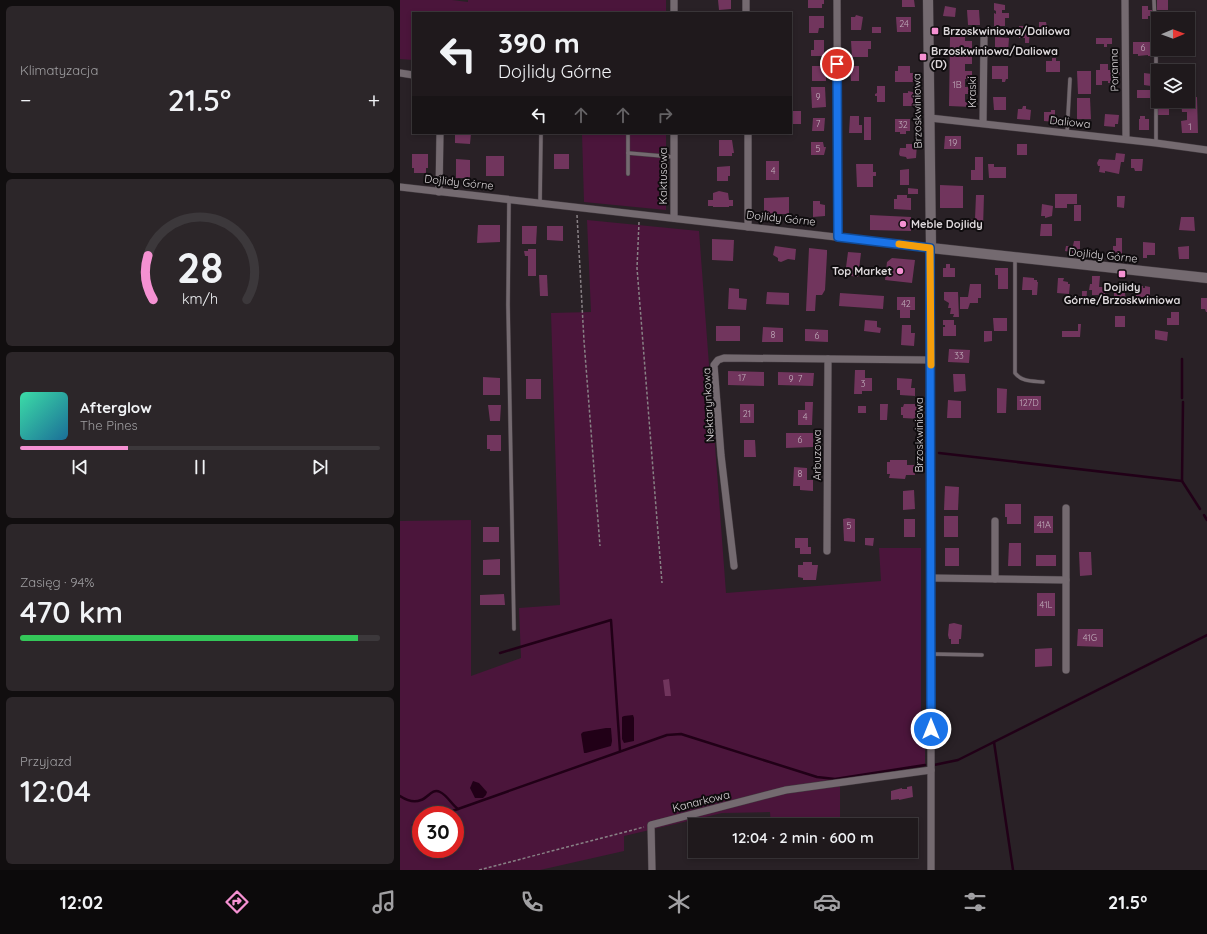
<!DOCTYPE html>
<html lang="pl">
<head>
<meta charset="utf-8">
<style>
	body { margin:0; font-family:Quicksand,sans-serif; background:#2c2629; color:#f1f3f6; height:100vh; display:flex; flex-direction:column; font-size:15px; white-space:nowrap }
	* { box-sizing:border-box; margin:0 }
	p { font-size:13px; color:#a1a0a3 }
	.icon { flex:none; width:22px; height:22px; fill:none; stroke:currentColor; stroke-width:2; stroke-linecap:round; stroke-linejoin:round }
	.map { position:relative; flex:1; overflow:hidden }
	.side { display:flex; flex-direction:column; gap:6px; padding:6px; background:#110e0f; width:400px }
	.side>* { flex:none }
	.guide { position:absolute; left:12px; top:12px; width:380px; height:122px; border-radius:0px; box-shadow:0 2px 6px #0003,0 0 0 1px #3c383b; background:#1f191c; color:#f1f3f6; overflow:hidden }
	.needle { width:26px; rotate:89deg }
	.fabs { position:absolute; left:751px; top:12px; display:grid; gap:8px }
	.fabs a { display:grid; place-items:center; width:44px; height:44px; border-radius:0px; background:#1f191c; box-shadow:0 2px 6px #0003,0 0 0 1px #3c383b; font-size:20px }
	.speed { position:absolute; left:12px; top:806px; display:flex; gap:8px; font-size:20px; font-weight:700; text-align:center }
	.speed>* { display:grid; place-content:center; width:52px; height:52px; border-radius:50%; background:#1f191c; box-shadow:0 2px 6px #0003,0 0 0 1px #3c383b; line-height:1 }
	.speed .limit { border:6px solid #d22; background:#fff; color:#111 }
	.pin { position:absolute; display:grid; place-items:center; width:34px; height:34px; color:#fff; margin:-17px; border:2px solid #fff; border-radius:50%; box-shadow:0 1px 4px #0007 }
	.me { position:absolute; width:44px; margin:-22px; rotate:0deg; stroke-linejoin:round; filter:drop-shadow(0 0 3px #0008) }
	.turn { display:flex; align-items:center; gap:14px; height:84px; padding:0 20px; font-size:18px }
	.turn .icon { width:52px; height:52px; stroke-width:2.5 }
	.turn b { display:block; font-size:28px; line-height:34px }
	.lanes { display:flex; align-items:center; height:38px; padding:0 20px; background:#0003; justify-content:center; gap:20px; direction:ltr }
	.lanes .off { opacity:.35 }
	.big { font-size:30px; font-weight:600; line-height:1.1 }
	.side .card { flex:1; display:flex; flex-direction:column; justify-content:center; gap:6px; min-width:0; padding:0 14px; border-radius:6px; background:#2c2629 }
	.side .dial { align-items:center; gap:0 }
	.dial svg { height:104px; overflow:visible; fill:none; stroke:#3c383b; stroke-width:7; stroke-linecap:round; text-anchor:middle }
	.dial text { fill:#f1f3f6; stroke:none }
	.song { display:flex; align-items:center; gap:12px }
	.cover { width:48px; height:48px; border-radius:6px; background:linear-gradient(135deg,hsl(160 70% 55%),hsl(200 70% 35%)) }
	.played { height:4px; border-radius:2px; background:linear-gradient(90deg,#f591d2 30%,#3c383b 30%) }
	.keys { display:flex; justify-content:space-around; direction:ltr }
	.heat { display:flex; justify-content:space-between; align-items:center; font-size:22px; direction:ltr }
	.charge { height:6px; border-radius:3px; background:linear-gradient(90deg,#34c759 94%,#3c383b 0) }
	.trip { position:absolute; left:288px; top:818px; width:230px; height:40px; border-radius:0px; background:#1f191c; box-shadow:0 2px 6px #0003,0 0 0 1px #3c383b; font-weight:600; line-height:40px; text-align:center }
	.tabs { display:flex; height:64px; justify-content:space-around; align-items:center; background:#0c0a0b; color:#a1a0a3 }
	.tabs .icon { width:28px; height:28px }
	.tabs .on { color:#f591d2 }
	.tabs b { font-size:18px; color:#f1f3f6 }
	main { display:flex; flex:1; min-height:0 }
	.map>svg:first-child { display:block }
	.green { fill:#4b153b; fill-rule:evenodd }
	.water { fill:#210017 }
	.lines { fill:none; stroke-linecap:round; stroke-linejoin:round }
	.stream { stroke:#210017; stroke-width:2.5 }
	.building { fill:#71355d }
	.lane-casing { stroke:#433b40; stroke-width:4.5 }
	.street-casing { stroke:#433b40; stroke-width:8 }
	.secondary-casing { stroke:#433b40; stroke-width:11 }
	.path { stroke:#888185; stroke-width:1.5; stroke-dasharray:3 2; stroke-linecap:butt }
	.lane { stroke:#746a70; stroke-width:3.5 }
	.street { stroke:#746a70; stroke-width:7 }
	.secondary { stroke:#746a70; stroke-width:10 }
	.route-casing { stroke:#114b97; stroke-width:10 }
	.route { stroke:#1a73e8; stroke-width:7 }
	.slow { stroke:#f59e0b; stroke-width:7 }
	.poi-dot { fill:#f591d2; stroke:#0f0c0e; stroke-width:1.5 }
	.labels { text-anchor:middle; stroke-width:4; stroke-linejoin:round; paint-order:stroke }
	.number-label { font-size:9px; fill:#c2afbc }
	.poi-label { font-size:11px; font-weight:bold; fill:#ddd8db; stroke:#0f0c0e; text-anchor:start }
	.street-label { font-size:11px; fill:#ddd8db; stroke:#0f0c0e }
</style>
</head>
<body>
<main>
<section class="side">
<div class="card"><p>Klimatyzacja</p>
<div class="heat"><a>−</a><b class="big">21.5°</b><a>+</a></div>
</div>
<div class="card dial"><svg viewBox="0 0 100 80">
<path d="M14 69A42 42 0 1 1 86 69"/>
<path d="M14 69A42 42 0 0 1 10 35" stroke="#f591d2"/>
<text x="50" y="56" font-size="32" font-weight="700">28</text>
<text x="50" y="72" font-size="11">km/h</text>
</svg></div>
<div class="card">
<div class="song"><i class="cover"></i><div><b>Afterglow</b><p>The Pines</p></div></div>
<div class="played"></div>
<div class="keys"><svg class="icon" aria-label="previous" viewBox="0 0 24 24"><path d="M18 5L8 12l10 7zM5 5v14"/></svg><svg class="icon" aria-label="pause" viewBox="0 0 24 24"><path d="M8 5v14M16 5v14"/></svg><svg class="icon" aria-label="next" viewBox="0 0 24 24"><path d="M6 5l10 7-10 7zM19 5v14"/></svg></div>
</div>
<div class="card"><p>Zasięg · 94%</p><b class="big">470 km</b><div class="charge"></div></div>
<div class="card"><p>Przyjazd</p><b class="big">12:04</b></div>
</section>
<div class="map">
<svg width="807" height="870" viewBox="0 0 807 870">
	<rect width="100%" height="100%" fill="#292126"/>
	<g class="green">
		<path d="M0 0H52L68 2V0H266V13H13V60L0 59Z"/>
		<path d="M182 133H266V210L184 202Z"/>
		<path d="M187 220 299 231 326 593 481 581 479 548H521V723H525V765L440 778V823L371 825 370 812 322 813 224 836V851L140 870H0V521L71 520V676L121 658 119 608 160 605 151 313 191 312ZM21 815H55V849H21Z"/>
	</g>
	<g class="water">
		<path d="M233 715 234 718V741L224 743 222 739V717L224 716Z"/>
		<path d="M206 728H211L212 741 211 746 186 753H184L181 734 183 732Z"/>
		<path d="M73 781 79 783 87 792 86 795 83 798H75L70 788Z"/>
	</g>
	<g class="lines">
		<g class="stream">
			<path d="M782 398V359"/>
			<path d="M522 451H526"/>
			<path d="M539 453 782 481 800 509"/>
			<path d="M782 481 783 402"/>
			<path d="M804 515 807 520"/>
			<path d="M100 653 211 620 220 751"/>
			<path d="M594 742 613 870"/>
			<path d="M534 765 558 760 807 635"/>
			<path d="M0 796C6 800 14 803 21 800 28 798 32 788 40 792 48 796 51 804 58 809"/>
			<path d="M41 815 267 735 281 734 417 777 435 779 525 765"/>
			<path d="M13 825 21 822"/>
		</g>
	</g>
	<g class="building">
		<path d="M318 0H331V9L319 10Z"/>
		<path d="M408 0H424V4H422V8H408Z"/>
		<path d="M502 0H514L515 7H502Z"/>
		<rect x="757" y="0" width="11" height="10"/>
		<path d="M594 3 605 5V10H602V13H609V18H605V26H594V13L596 14V11L594 10Z"/>
		<path d="M545 6 556 8 555 17 543 16Z"/>
		<path d="M742 6H748V10H752V16H748V19H742Z"/>
		<path d="M567 10H579L580 25H568Z"/>
		<path d="M456 15 463 17 461 30H451V17H455Z"/>
		<path d="M409 16H424V28H419L418 33H409Z"/>
		<path d="M496 17H511V32H497Z"/>
		<path d="M639 22H646L648 32H639Z"/>
		<path d="M619 26H625V29H630L629 43H625V38H619Z"/>
		<rect x="472" y="27" width="9" height="6"/>
		<path d="M550 37H565V41H572V49L565 48V56H572V64H565V71H572V79H565V87H572V94H565V102H572V107L549 106Z"/>
		<path d="M595 37 609 38 608 52H603L604 47H595Z"/>
		<path d="M696 38H712V44H707V47H704V44H696Z"/>
		<path d="M414 40H424V56H411V50H414Z"/>
		<path d="M451 41H471V49H468V57H452Z"/>
		<path d="M733 42H753V56H748V55L738 56V54H733Z"/>
		<path d="M652 58H656V61H660V72H646V61H652Z"/>
		<path d="M700 64H708V70H720V74H717V81H710V83H708V81H702V85H696V70H700Z"/>
		<rect x="412" y="66" width="14" height="15"/>
		<path d="M450 66H459V81H451Z"/>
		<path d="M498 66H510V73H514V82H495V71H498Z"/>
		<path d="M592 66H608V79H606L605 82H602V79H592Z"/>
		<path d="M677 71H691V94H678Z"/>
		<path d="M744 73 752 74 751 86 744 85Z"/>
		<path d="M477 86H485V102H477V96H475V94L477 93Z"/>
		<path d="M411 87H425L426 107 412 108Z"/>
		<rect x="737" y="90" width="14" height="8"/>
		<path d="M508 91 517 93 516 106H503V93H508Z"/>
		<path d="M593 97H606V110H594Z"/>
		<path d="M797 97 798 133H782L781 121 787 120V112H782L781 101H788V98Z"/>
		<rect x="11" y="98" width="2" height="25"/>
		<path d="M677 98H690L691 119H677Z"/>
		<rect x="758" y="101" width="11" height="14"/>
		<path d="M623 106H626V109L631 110 630 120 617 119 618 109H622Z"/>
		<path d="M651 110H655V122L644 121V112H651Z"/>
		<rect x="393" y="111" width="8" height="13"/>
		<path d="M705 114 719 115 718 124H715V127L704 126Z"/>
		<path d="M450 116H459V125H462V133H449Z"/>
		<path d="M740 116H745V119H749V130H739V119H740Z"/>
		<rect x="464" y="117" width="7" height="23"/>
		<path d="M413 118H425L424 131H412Z"/>
		<path d="M495 119H510V131H506V134H500V132H495Z"/>
		<path d="M55 133H71L70 144 55 143Z"/>
		<path d="M545 136H561V149H544Z"/>
		<path d="M319 140H332L334 153H332V156H319Z"/>
		<path d="M411 142H423L424 147H426L424 155H411Z"/>
		<path d="M506 144H517L516 158 507 159 506 157 500 156 499 154 500 148H506Z"/>
		<rect x="617" y="144" width="10" height="11"/>
		<path d="M716 153 725 154 724 162H721L719 174 705 171V173L699 172 700 166H698L697 163 699 159 715 160Z"/>
		<path d="M12 154H28V168H26V173H14V168H12Z"/>
		<rect x="154" y="154" width="15" height="15"/>
		<rect x="86" y="156" width="18" height="20"/>
		<path d="M575 157H583V180H571V170H575Z"/>
		<path d="M56 159 70 160V178H56Z"/>
		<path d="M731 159H743L742 171H735L734 168H731Z"/>
		<rect x="366" y="161" width="13" height="19"/>
		<path d="M456 164H473V172H476V176H473V187H457Z"/>
		<path d="M588 164H594V167H606V178H589Z"/>
		<path d="M330 166V176H328V181H317V167Z"/>
		<path d="M509 169V185H500V170Z"/>
		<path d="M540 185 563 186V208H540Z"/>
		<path d="M508 188 518 189V194H508Z"/>
		<path d="M319 191 328 193 329 200H333V206H329V207H313V206H308V200H313V193Z"/>
		<path d="M655 194H677V204H667V208H655Z"/>
		<path d="M497 195H507V198H511V210L494 209V199H497Z"/>
		<path d="M576 195H584L583 228H575V224H572L571 221 572 219H575Z"/>
		<path d="M717 196H725L724 208 717 207Z"/>
		<path d="M389 197V214H364V198Z"/>
		<path d="M413 201H420V204L425 205V216L413 217Z"/>
		<path d="M642 204 653 206 652 216 645 218V216H641Z"/>
		<rect x="674" y="205" width="7" height="16"/>
		<path d="M470 215 511 217V231L470 230Z"/>
		<path d="M781 217H794L795 231 779 230Z"/>
		<path d="M641 224H652V236H640Z"/>
		<path d="M78 225H100V242L77 243Z"/>
		<path d="M122 226H137L136 244H122Z"/>
		<path d="M147 226H163V241L147 240Z"/>
		<path d="M716 238H722V257H713V246H716Z"/>
		<path d="M312 239 334 240 333 261 312 260Z"/>
		<path d="M674 241H680V252H676V256L669 255 670 252 665 251 666 246H673Z"/>
		<path d="M743 242 755 243V255H747V258H743Z"/>
		<path d="M375 246 396 249 395 260 388 259 381 262 378 261V258L373 255Z"/>
		<path d="M789 246V259H779L778 247Z"/>
		<path d="M409 248 427 250V254L425 290 422 295H416L415 311H406Z"/>
		<path d="M128 249H136V276H128V256H125L124 251H128Z"/>
		<path d="M448 252 461 253 458 277 445 275Z"/>
		<path d="M492 258 515 260 512 283 485 280 487 262Z"/>
		<path d="M546 264H550V268H555V277H543V268H546Z"/>
		<path d="M595 268H608V289H598V275H595Z"/>
		<path d="M139 275H147L148 296H140Z"/>
		<path d="M692 276H700L699 287H705V295H702V297H698V295H692V290H689L690 284H692Z"/>
		<path d="M623 277 634 278V280H637V282H638L637 295H632V290H622Z"/>
		<path d="M658 278H664L663 281 668 282V284H670L669 294 657 293Z"/>
		<path d="M570 284H581V298H578V303H568H570L568 309H560V297H568Z"/>
		<path d="M735 285H740L739 286H743V288H745V286L750 287V303L737 305Z"/>
		<path d="M329 288 339 289V298L347 299 346 310 328 309Z"/>
		<path d="M682 291H687L686 305H682Z"/>
		<path d="M714 291H723V293H725L726 304H714Z"/>
		<path d="M367 292 389 293V305L366 304Z"/>
		<path d="M544 292H558L559 317H553L554 314H550L551 308H548L549 303 544 300Z"/>
		<path d="M440 293 484 296 483 309 439 306Z"/>
		<path d="M497 297H515V310H510V318H500V310H497Z"/>
		<path d="M801 298H807V312H806L805 309H801Z"/>
		<path d="M771 312H779V325H767V318H771Z"/>
		<rect x="715" y="316" width="10" height="11"/>
		<path d="M593 318H607V331H594Z"/>
		<path d="M465 320 477 321V327L481 328 480 333 464 331Z"/>
		<path d="M543 320H554V325H556V336H543V327H545V325H543Z"/>
		<path d="M678 324H681L680 337H662V331H678Z"/>
		<path d="M502 325H511V333H515L514 346 501 345Z"/>
		<rect x="316" y="326" width="24" height="15"/>
		<path d="M363 327 383 328V342H362Z"/>
		<path d="M405 329 428 330V342L405 341Z"/>
		<path d="M755 330 768 332 767 341 755 339Z"/>
		<path d="M584 331H592V341L584 342Z"/>
		<path d="M549 349 570 350 569 363 548 362Z"/>
		<path d="M455 370H465V378H472V391H462V394H454Z"/>
		<path d="M328 371 364 372V386L328 385Z"/>
		<path d="M378 372 414 373 413 386 378 385Z"/>
		<path d="M553 374H565L566 391 554 392Z"/>
		<path d="M83 377 100 378V395H83Z"/>
		<path d="M497 378 512 379 511 388H515V396L500 395V390H497Z"/>
		<rect x="126" y="379" width="15" height="20"/>
		<path d="M597 388 607 389 606 413H597Z"/>
		<rect x="617" y="396" width="24" height="14"/>
		<path d="M548 400 561 401V418H547Z"/>
		<path d="M405 402H413L412 425H398V410H405Z"/>
		<rect x="340" y="404" width="14" height="19"/>
		<path d="M480 404H488L487 420H480Z"/>
		<path d="M504 404H519V419L503 418V415H501V407H503Z"/>
		<path d="M88 405H101L100 421H90Z"/>
		<rect x="458" y="406" width="8" height="7"/>
		<path d="M386 433H413V447L386 448Z"/>
		<path d="M87 435H101V451H90V449H87Z"/>
		<path d="M344 440H355L356 457H344Z"/>
		<path d="M490 460H507V465H515V475H506L505 479 489 478 490 474H487V462H490Z"/>
		<path d="M394 467 407 468V480H413V491L400 490V486H393Z"/>
		<path d="M545 486 559 487 558 510H544Z"/>
		<path d="M514 490 515 509 503 510V491Z"/>
		<path d="M605 504H621V524H607V517H605Z"/>
		<rect x="544" y="516" width="14" height="21"/>
		<rect x="634" y="516" width="19" height="17"/>
		<path d="M448 518 455 519V542L444 541 443 519Z"/>
		<rect x="504" y="519" width="11" height="18"/>
		<rect x="83" y="527" width="16" height="15"/>
		<path d="M395 538H408V547H411V554H400V548H395Z"/>
		<path d="M465 538H474L473 546 465 545Z"/>
		<path d="M609 543H621V566H608Z"/>
		<rect x="545" y="548" width="14" height="18"/>
		<path d="M679 552H691L692 575 680 576Z"/>
		<rect x="636" y="555" width="20" height="11"/>
		<path d="M100 559V575H83V560Z"/>
		<path d="M403 562H412V565H418L416 580H403V578L398 577V565H403Z"/>
		<rect x="637" y="593" width="18" height="23"/>
		<path d="M104 594 105 605H80V595Z"/>
		<path d="M554 623 562 625 561 639H559V644H551V639H549L548 635 549 624Z"/>
		<path d="M678 629H703V647L677 646Z"/>
		<path d="M652 648V666L635 667V649Z"/>
		<path d="M269 679 271 696H265L263 680Z"/>
		<path d="M512 786 513 797 499 800V799L491 800V791L502 788V789H507V787Z"/>
	</g>
	<g class="lines">
		<defs>
			<g id="lane">
				<path d="M754 0 756 51V143"/>
				<path d="M228 133V174"/>
				<path d="M667 133 670 79"/>
				<path d="M228 153 274 157"/>
				<path d="M109 200 108 305 114 629"/>
				<path d="M140 203 141 133"/>
				<path d="M615 259V373C622 382 632 381 643 382"/>
				<path d="M531 654 582 655"/>
			</g>
			<g id="street">
				<path d="M274 0V13"/>
				<path d="M346 0V13"/>
				<path d="M437 0 438 237"/>
				<path d="M725 0 726 139"/>
				<path d="M0 73 13 75"/>
				<path d="M530 118 756 143 807 150"/>
				<path d="M583 123 584 37"/>
				<path d="M348 133V227"/>
				<path d="M0 187 531 248V870"/>
				<path d="M39 192 40 133"/>
				<path d="M274 218V133"/>
				<path d="M427 551 428 359"/>
				<path d="M334 566 321 455 314 365 318 360 324 358 531 360"/>
				<path d="M531 578 666 580"/>
				<path d="M595 579V521"/>
				<path d="M666 670V508"/>
				<path d="M252 870 251 825 386 790 531 770"/>
			</g>
			<path id="secondary" d="M528 0 531 248 807 278"/>
		</defs>
		<use href="#lane" class="lane-casing"/>
		<use href="#street" class="street-casing"/>
		<use href="#secondary" class="secondary-casing"/>
		<g class="path">
			<path d="M177 215 184 341 200 546"/>
			<path d="M239 222 237 268 262 583"/>
			<path d="M79 870 244 827"/>
		</g>
		<use href="#lane" class="lane"/>
		<use href="#street" class="street"/>
		<use href="#secondary" class="secondary"/>
	</g>
	<g class="lines">
		<defs>
			<path id="route" d="M437 64 438 237 530 248 531 729"/>
		</defs>
		<use href="#route" class="route-casing"/>
		<use href="#route" class="route"/>
		<path class="slow" d="M499 244 530 248 531 365"/>
	</g>
	<g class="poi-dot">
		<rect x="531" y="27" width="8" height="8" rx="2"/>
		<rect x="519" y="53" width="8" height="8" rx="2"/>
		<circle cx="503" cy="224" r="4"/>
		<circle cx="500" cy="271" r="4"/>
		<rect x="718" y="270" width="8" height="8" rx="2"/>
	</g>
	<g class="labels">
		<g class="number-label">
			<text x="504" y="27">24</text>
			<text x="743" y="51">6</text>
			<text x="557" y="88">1B</text>
			<text x="418" y="100">9</text>
			<text x="418" y="127">7</text>
			<text x="503" y="128">32</text>
			<text x="790" y="130">1</text>
			<text x="553" y="146">19</text>
			<text x="418" y="152">5</text>
			<text x="373" y="174">4</text>
			<text x="506" y="307">42</text>
			<text x="373" y="338">8</text>
			<text x="417" y="339">6</text>
			<text x="559" y="359">33</text>
			<text x="342" y="381">17</text>
			<text x="391" y="382">9</text>
			<text x="400" y="382">7</text>
			<text x="463" y="387">3</text>
			<text x="629" y="406">127D</text>
			<text x="347" y="417">21</text>
			<text x="405" y="420">4</text>
			<text x="400" y="443">6</text>
			<text x="400" y="477">8</text>
			<text x="644" y="528">41A</text>
			<text x="449" y="529">5</text>
			<text x="646" y="608">41L</text>
			<text x="690" y="641">41G</text>
		</g>
		<g class="poi-label">
			<text x="543" y="35">Brzoskwiniowa/Daliowa</text>
			<text x="531" y="55">Brzoskwiniowa/Daliowa<tspan x="531" dy="13">(D)</tspan></text>
			<text x="511" y="228">Meble Dojlidy</text>
			<text x="492" y="275" text-anchor="end">Top Market</text>
			<text x="722" y="291" text-anchor="middle">Dojlidy<tspan x="722" dy="13">Górne/Brzoskwiniowa</tspan></text>
		</g>
		<g class="street-label">
			<text transform="translate(714 70) rotate(-91)" y="4">Poranna</text>
			<text transform="translate(572 92) rotate(-90)" y="4">Kraski</text>
			<text transform="translate(517 111) rotate(-91)" y="4">Brzoskwiniowa</text>
			<text transform="translate(670 122) rotate(6)" y="4">Daliowa</text>
			<text transform="translate(263 176) rotate(-90)" y="4">Kaktusowa</text>
			<text transform="translate(59 182) rotate(6)" y="4">Dojlidy Górne</text>
			<text transform="translate(381 218) rotate(6)" y="4">Dojlidy Górne</text>
			<text transform="translate(703 255) rotate(6)" y="4">Dojlidy Górne</text>
			<text transform="translate(308 405) rotate(-93)" y="4">Nektarynkowa</text>
			<text transform="translate(519 435) rotate(-90)" y="4">Brzoskwiniowa</text>
			<text transform="translate(417 455) rotate(-90)" y="4">Arbuzowa</text>
			<text transform="translate(301 801) rotate(-14)" y="4">Kanarkowa</text>
		</g>
	</g>
</svg>
<div class="fabs">
<a><svg class="needle" viewBox="-14 -14 28 28"><path d="M0-13l5 13h-10z" fill="#e53935"/><path d="M0 13l5-13h-10z" fill="#a1a0a3"/></svg></a>
<a><svg class="icon" aria-label="layers" viewBox="0 0 24 24"><path d="M12 4l9 5-9 5-9-5zM3 14l9 5 9-5"/></svg></a>
</div>
<div class="speed"><div class="limit">30</div></div>
<div class="pin" style="left:437px;top:64px;background:#d93025"><svg class="icon" aria-label="arrive" viewBox="0 0 24 24"><path d="M6 21V4h12l-3 4 3 4H6"/></svg></div>
<svg class="me" style="left:531px;top:729px" viewBox="-20 -20 40 40"><circle r="17" fill="#1a73e8" stroke="#fff" stroke-width="3"/><path d="M0-11L8 9 0 5-8 9z" fill="#fff"/></svg>
<div class="trip">12:04 · 2 min · 600 m</div>
<div class="guide">
<div class="turn"><svg class="icon" aria-label="left" viewBox="0 0 24 24"><path d="M17 20v-9H6M10 6l-5 5 5 5"/></svg><div><b>390 m</b>Dojlidy Górne</div></div>
<div class="lanes"><svg class="icon" aria-label="left" viewBox="0 0 24 24"><path d="M17 20v-9H6M10 6l-5 5 5 5"/></svg><svg class="icon off" aria-label="ahead" viewBox="0 0 24 24"><path d="M12 20V5M6 11l6-6 6 6"/></svg><svg class="icon off" aria-label="ahead" viewBox="0 0 24 24"><path d="M12 20V5M6 11l6-6 6 6"/></svg><svg class="icon off" aria-label="right" viewBox="0 0 24 24"><path d="M7 20v-9h11M14 6l5 5-5 5"/></svg></div>
</div>
</div>
</main>
<nav class="tabs">
<b>12:02</b>
<svg class="icon on" aria-label="directions" viewBox="0 0 24 24"><path d="M12 3l9 9-9 9-9-9zM9 14v-3h6M13 9l2 2-2 2"/></svg>
<svg class="icon" aria-label="music" viewBox="0 0 24 24"><path d="M9 18V5l10-2v13"/><circle cx="6" cy="18" r="3"/><circle cx="16" cy="16" r="3"/></svg>
<svg class="icon" aria-label="phone" viewBox="0 0 24 24"><path d="M5 4h4l2 5-3 2q2 4 5 5l2-3 5 2v4C11 20 4 13 5 4z"/></svg>
<svg class="icon" aria-label="climate" viewBox="0 0 24 24"><path d="M12 3v18M4 7l16 10M4 17L20 7"/></svg>
<svg class="icon" aria-label="car" viewBox="0 0 24 24"><path d="M5 17H2v-5l4-1 3-4h7l3 4 3 1v5h-3M9 17h6M6 11h13"/><circle cx="7" cy="17" r="2"/><circle cx="17" cy="17" r="2"/></svg>
<svg class="icon" aria-label="filters" viewBox="0 0 24 24"><path d="M4 7h16M4 17h16"/><circle cx="9" cy="7" r="2"/><circle cx="15" cy="17" r="2"/></svg>
<b>21.5°</b>
</nav>
</body>
</html>
